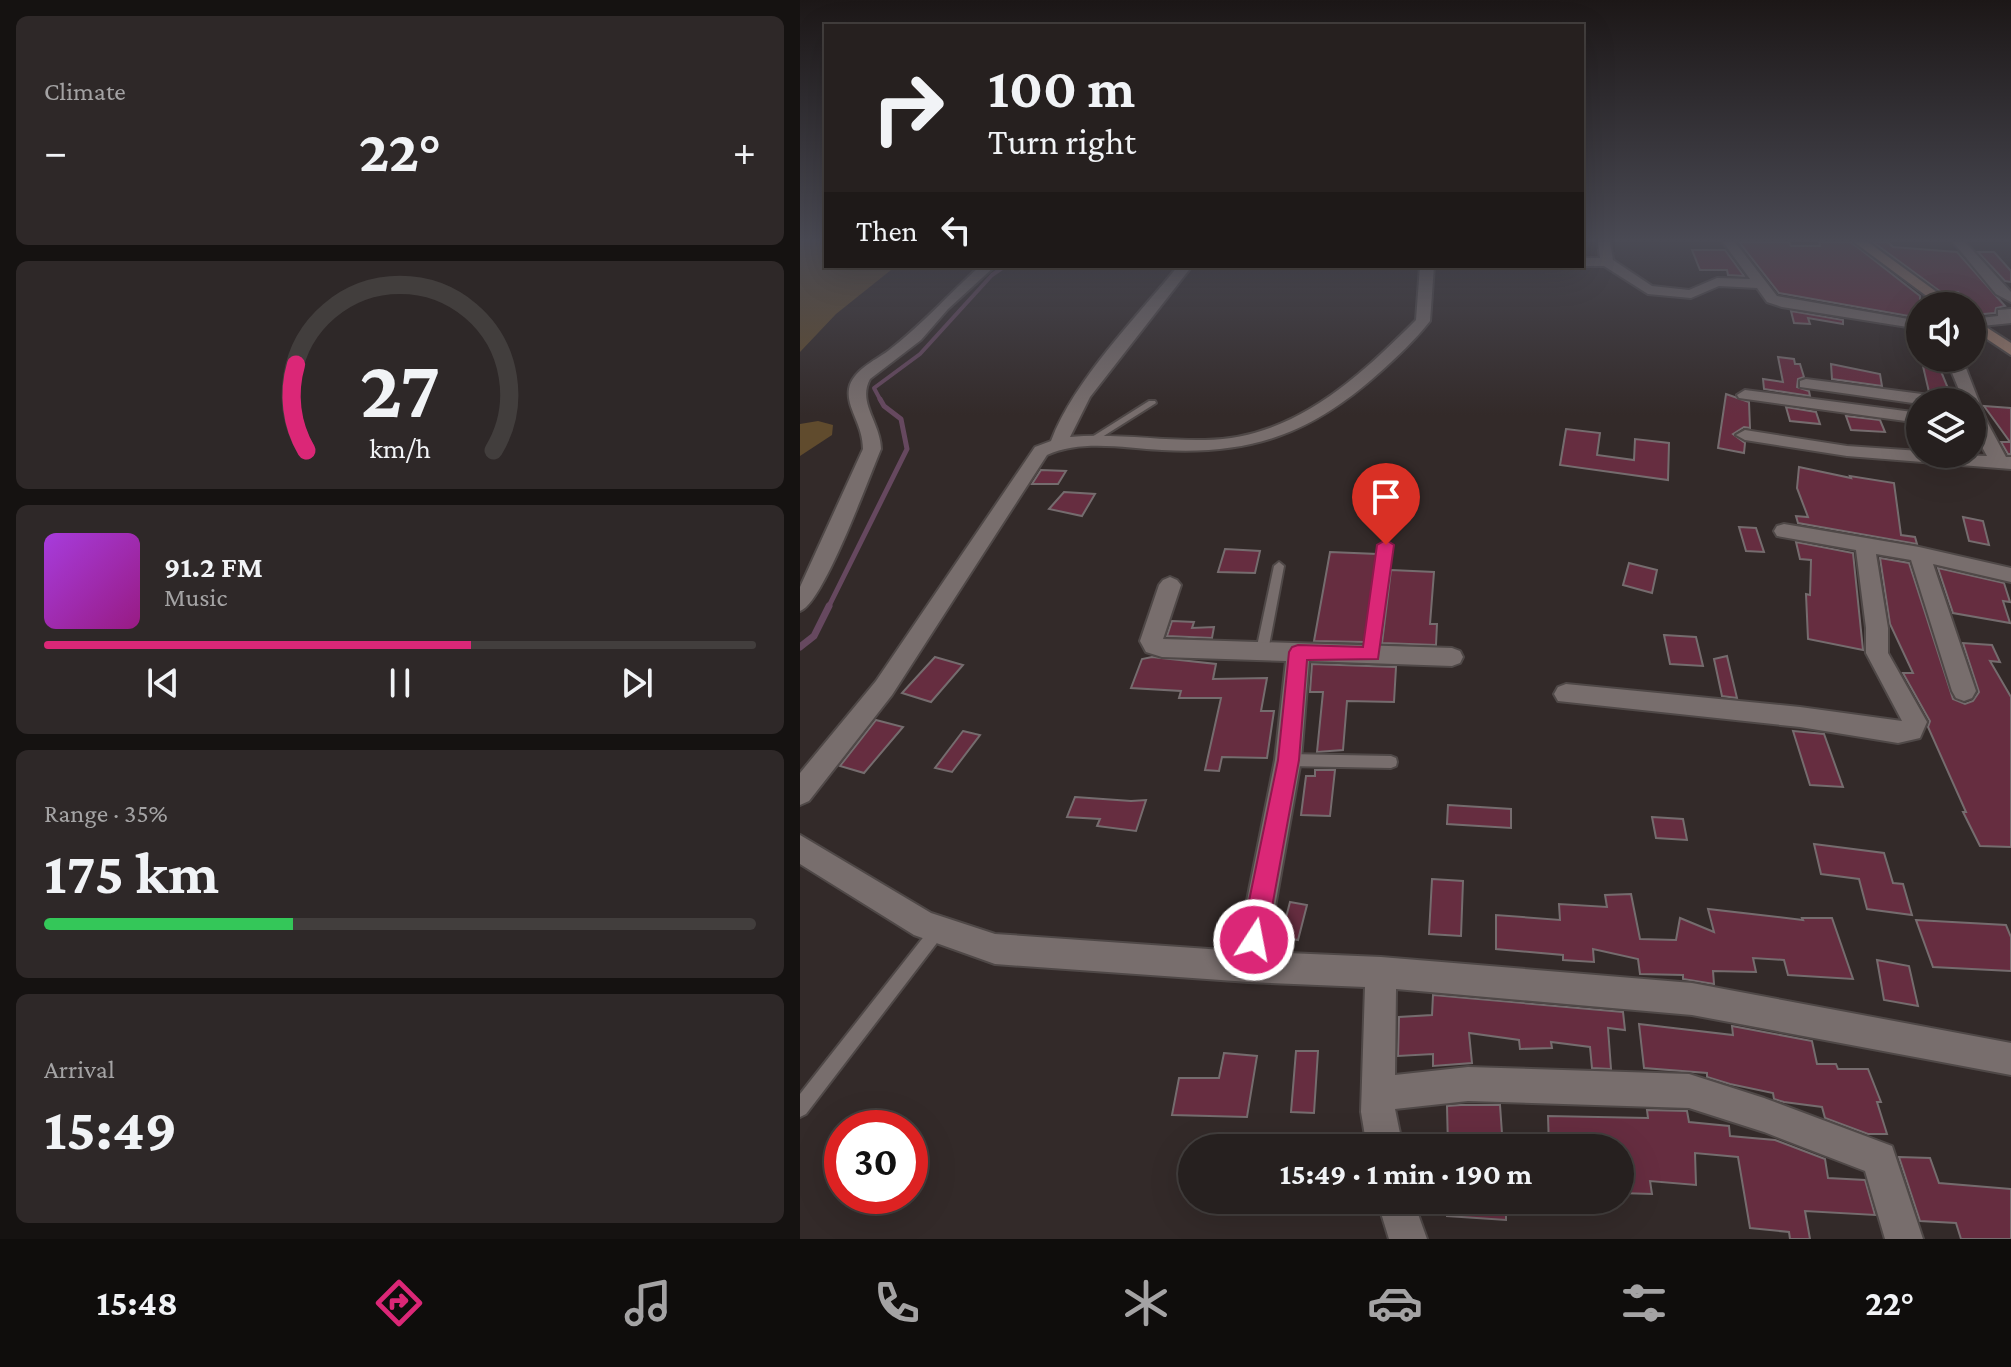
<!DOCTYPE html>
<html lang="en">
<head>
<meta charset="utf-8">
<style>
	body { margin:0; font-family:"Crimson Pro",serif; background:#2e2828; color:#f1f3f6; height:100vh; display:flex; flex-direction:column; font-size:30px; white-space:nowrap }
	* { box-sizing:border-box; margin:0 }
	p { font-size:26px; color:#a4a3a4 }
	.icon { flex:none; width:44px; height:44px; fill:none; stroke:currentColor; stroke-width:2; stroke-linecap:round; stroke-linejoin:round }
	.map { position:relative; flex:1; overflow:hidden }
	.panel { display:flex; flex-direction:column; gap:16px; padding:16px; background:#151211; width:800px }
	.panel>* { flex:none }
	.top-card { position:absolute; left:24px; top:24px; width:760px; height:244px; border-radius:0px; box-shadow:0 8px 32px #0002,0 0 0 2px #423e3d; background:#26201f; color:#f1f3f6; overflow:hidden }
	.fabs { position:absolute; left:1106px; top:292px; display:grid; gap:16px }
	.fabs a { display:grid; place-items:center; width:80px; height:80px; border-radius:50%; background:#26201f; box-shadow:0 8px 32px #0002,0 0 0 2px #423e3d; font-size:40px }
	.speed { position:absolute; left:24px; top:1110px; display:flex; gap:16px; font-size:40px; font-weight:700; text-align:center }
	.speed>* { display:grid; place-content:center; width:104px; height:104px; border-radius:50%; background:#26201f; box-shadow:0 8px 32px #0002,0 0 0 2px #423e3d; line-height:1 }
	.speed .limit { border:12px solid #d22; background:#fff; color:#111 }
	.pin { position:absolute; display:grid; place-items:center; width:68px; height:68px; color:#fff; margin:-82px -34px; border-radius:50% 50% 50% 0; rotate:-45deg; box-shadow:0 0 8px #0007 }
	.pin .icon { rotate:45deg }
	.me { position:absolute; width:88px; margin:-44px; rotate:11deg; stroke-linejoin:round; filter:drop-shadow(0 0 6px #0008) }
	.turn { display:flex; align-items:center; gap:28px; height:168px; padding:0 32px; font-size:36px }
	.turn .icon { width:104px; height:104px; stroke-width:2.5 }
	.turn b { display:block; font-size:56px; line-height:68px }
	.then { display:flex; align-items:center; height:76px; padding:0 32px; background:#0003; gap:16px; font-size:30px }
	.big { font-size:60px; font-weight:700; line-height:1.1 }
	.panel .widget { flex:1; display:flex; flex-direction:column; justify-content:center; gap:12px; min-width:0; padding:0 28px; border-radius:12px; background:#2e2828 }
	.panel .dial { align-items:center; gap:0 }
	.dial svg { height:208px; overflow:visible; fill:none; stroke:#423e3d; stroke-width:7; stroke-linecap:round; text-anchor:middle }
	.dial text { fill:#f1f3f6; stroke:none }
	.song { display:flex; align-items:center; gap:24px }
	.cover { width:96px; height:96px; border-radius:12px; background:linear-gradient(135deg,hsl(280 70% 55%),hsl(310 70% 35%)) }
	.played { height:8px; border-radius:4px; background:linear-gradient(90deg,#db2777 60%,#423e3d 60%) }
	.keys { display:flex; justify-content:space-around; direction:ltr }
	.heat { display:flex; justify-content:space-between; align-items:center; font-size:44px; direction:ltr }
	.charge { height:12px; border-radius:6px; background:linear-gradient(90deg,#34c759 35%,#423e3d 0) }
	.trip { position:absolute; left:378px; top:1134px; width:456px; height:80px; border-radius:40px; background:#26201f; box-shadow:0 8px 32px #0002,0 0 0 2px #423e3d; font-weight:700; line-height:80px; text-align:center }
	.dock { display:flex; height:128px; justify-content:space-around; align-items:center; background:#0f0d0c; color:#a4a3a4 }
	.dock .icon { width:56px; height:56px }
	.dock .on { color:#db2777 }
	.dock b { font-size:36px; color:#f1f3f6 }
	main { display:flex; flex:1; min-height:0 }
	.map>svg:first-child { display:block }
	.green { fill:#604b2d }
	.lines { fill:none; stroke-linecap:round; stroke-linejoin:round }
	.stream-far2 { stroke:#66485f; stroke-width:4 }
	.stream-far1 { stroke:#66485f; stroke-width:5 }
	.stream { stroke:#66485f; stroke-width:7 }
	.building { fill:#662d40; stroke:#756c6e; stroke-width:2 }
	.service-casing { stroke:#4f4847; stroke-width:4 }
	.minor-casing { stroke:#4f4847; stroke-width:4 }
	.secondary-casing { stroke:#4f4847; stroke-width:4 }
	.service { fill:#786e6d; fill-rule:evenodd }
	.minor { fill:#786e6d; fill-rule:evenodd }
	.secondary { fill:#9c7c6c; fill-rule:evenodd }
	.route { fill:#db2777; stroke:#8e194d; stroke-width:2 }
</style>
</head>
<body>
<main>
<section class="panel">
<div class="widget"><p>Climate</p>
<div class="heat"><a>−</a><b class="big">22°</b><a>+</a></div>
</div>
<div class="widget dial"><svg viewBox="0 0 100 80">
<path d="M14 69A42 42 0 1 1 86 69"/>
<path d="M14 69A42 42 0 0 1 10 36" stroke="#db2777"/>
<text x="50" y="56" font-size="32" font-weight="700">27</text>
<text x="50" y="72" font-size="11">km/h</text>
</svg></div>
<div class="widget">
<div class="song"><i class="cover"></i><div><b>91.2 FM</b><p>Music</p></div></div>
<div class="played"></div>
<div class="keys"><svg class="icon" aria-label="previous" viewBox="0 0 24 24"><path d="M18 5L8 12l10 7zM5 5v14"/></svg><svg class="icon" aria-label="pause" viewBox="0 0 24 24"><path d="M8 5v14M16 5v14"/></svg><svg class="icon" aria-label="next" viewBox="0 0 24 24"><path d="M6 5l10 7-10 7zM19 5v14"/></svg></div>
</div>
<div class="widget"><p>Range · 35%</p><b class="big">175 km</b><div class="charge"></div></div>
<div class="widget"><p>Arrival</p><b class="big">15:49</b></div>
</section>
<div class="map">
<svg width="1211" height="1239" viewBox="0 0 1211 1239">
	<rect width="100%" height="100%" fill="#332a29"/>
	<g class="green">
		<path d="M0 242H26V266H96L36 314 0 352Z"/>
		<path d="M18 421 33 425 32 435 0 456V424Z"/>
	</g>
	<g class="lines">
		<path class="stream-far2" d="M81 401 74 388 120 354 192 275 205 266"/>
		<path class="stream-far1" d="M28 608 107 449 101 419 84 406 80 399"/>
		<path class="stream" d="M0 647 14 636 29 606"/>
	</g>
	<g class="building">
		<path d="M939 242H989L991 246H1020L1019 242H1051L1120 296V318L979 293Z"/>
		<path d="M1073 242H1088L1093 247 1157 252 1205 306 1196 308 1195 313 1172 315V306L1158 292H1141Z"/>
		<path d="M892 250H925L944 276 928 275 927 270H900Z"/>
		<path d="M1178 252H1194L1211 271V282L1205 281Z"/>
		<path d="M991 311 1043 320V324L1008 318 1010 324 994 323Z"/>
		<path d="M978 357 994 359 995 364H1000L1004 377 998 379 997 387 1009 391 1010 396 964 389 963 379 983 382Z"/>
		<path d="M1122 362 1138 364 1152 398 1129 392Z"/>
		<path d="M1031 364 1080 374 1082 386 1032 379Z"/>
		<path d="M926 394 949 402 950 428 944 427 933 434 945 443 944 453 918 448Z"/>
		<path d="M1184 406 1211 408V454H1208L1201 442H1210Z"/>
		<path d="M986 407 1016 412 1020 424 990 421Z"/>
		<path d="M1046 416 1080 420 1085 432 1051 430Z"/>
		<path d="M766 429 800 433 797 455 834 460 835 439 869 443 868 480 760 465Z"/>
		<path d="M999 467 1051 478 1050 476 1094 483 1101 535 1115 537 1117 544 998 523 996 516 1008 517 997 488Z"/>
		<path d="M241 470 266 471 258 484H232Z"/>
		<path d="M264 492 295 494 282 516 249 509Z"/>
		<path d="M1163 517 1183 521 1189 545 1169 541Z"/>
		<path d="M939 527 956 528 964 552 946 551Z"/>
		<path d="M996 542 1053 553 1063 650 1008 639 1006 594 1010 595 1011 560 1000 559Z"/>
		<path d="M425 549 460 551 455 573 418 572Z"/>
		<path d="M530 552 577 554 565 642 514 641Z"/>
		<path d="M1080 558 1109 563 1153 699 1165 704 1173 701 1179 692 1163 643 1192 645 1200 662 1190 661 1211 697V847L1180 846 1163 812H1166L1128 727 1130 721 1103 673H1113L1090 624Z"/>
		<path d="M829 563 857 570 852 593 823 585Z"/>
		<path d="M1138 568 1204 583 1210 602 1203 601 1210 623 1153 613Z"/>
		<path d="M591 570 634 572 630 624H637L636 645 582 643Z"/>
		<path d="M372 621 394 622 392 628 414 627 412 638 367 636Z"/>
		<path d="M864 635 896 637 903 666 870 664Z"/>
		<path d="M927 656 937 698 922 696 914 659Z"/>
		<path d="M135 657 163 665 131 702 102 693Z"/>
		<path d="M352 657 416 664 413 679 467 678 461 711H474L467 758 422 757 419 771 405 770 421 698H379L381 691 331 688 342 659Z"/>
		<path d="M512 664 596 667 594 702 547 701 543 750 517 752 523 692H510Z"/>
		<path d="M76 720 103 727 64 773 40 766Z"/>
		<path d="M163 731 180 735 152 772 135 768Z"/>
		<path d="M993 731 1024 734 1043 787 1010 785Z"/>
		<path d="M515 770H535L530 816 501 815 506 776H515Z"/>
		<path d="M275 797 331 801 346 800 336 831 297 826 300 819 267 817Z"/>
		<path d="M648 805 711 809V828L647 824Z"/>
		<path d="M852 817 883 819 887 840 856 838Z"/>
		<path d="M1014 844 1084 853 1093 883 1103 884 1112 915 1067 909 1059 879 1021 874Z"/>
		<path d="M632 879 663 881 661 936 629 934Z"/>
		<path d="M831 894 840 939 876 940 880 918 914 932 908 909 1003 920 1002 918H1032L1053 979 988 975 984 960 953 958 956 972 913 971 914 984 883 979V975L840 974 838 959 793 949 794 962 763 960V955L696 949V915L760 920 759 904 807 907 805 895Z"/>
		<path d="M490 902 507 905 498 940 481 937Z"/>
		<path d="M1116 920 1206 925 1211 937V971L1133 967Z"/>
		<path d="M1077 960 1109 966 1118 1006 1084 1000Z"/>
		<path d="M633 995 823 1012 825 1030 808 1028 811 1069 792 1068 790 1047 751 1042 752 1048 720 1049 719 1040 669 1033 672 1063 633 1066V1054L598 1056 599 1017 632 1015Z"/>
		<path d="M839 1024 933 1035 932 1026 1012 1041 1017 1064H1036L1038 1069H1068L1081 1102H1077L1087 1134H1068L1025 1118 1022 1107 984 1102 974 1099 973 1093 930 1084 907 1077V1073L844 1068Z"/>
		<path d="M496 1051H518L514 1113 491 1112Z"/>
		<path d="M424 1053 457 1056 447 1117 372 1115 379 1078H419Z"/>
		<path d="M661 1105H700L703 1148H648L647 1106Z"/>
		<path d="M847 1110 887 1111 889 1122 929 1126 930 1136 975 1140 1025 1159 1028 1178 1065 1180 1075 1215 1005 1211 1010 1239H990L989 1232 950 1228 938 1157 895 1153 896 1185 850 1181 852 1194 820 1193V1148H749L748 1116 848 1118Z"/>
		<path d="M1099 1157 1130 1158 1139 1183 1211 1189V1239H1161L1156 1223 1120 1221Z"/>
		<path d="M647 1200H706V1220L647 1216Z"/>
	</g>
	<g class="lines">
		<defs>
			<g id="service">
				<path d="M349 401H355L356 403 291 444 288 445 284 442Z"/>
				<path d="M586 542 591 545 578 654 576 657H568L566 654 581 545Z"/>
				<path d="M479 562 484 566 468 651 466 654H458L456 651 474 566Z"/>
				<path d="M488 754 591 756 596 758 597 762 596 766 591 768 488 766 483 764 482 760 483 756Z"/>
				<path d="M138 923 143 925 145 930 143 935 6 1114 0 1117V1094L133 925Z"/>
			</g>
			<g id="minor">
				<path d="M798 242H810L813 260 852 286 889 290 917 278 950 279 923 242H935L977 296 1120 321V329L982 307 967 302 957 288 919 286 891 298 848 294 804 266H782V258H800Z"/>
				<path d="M1153 242H1165L1211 292V302L1196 294Z"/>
				<path d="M180 266H195L148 309 121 340 70 379C57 403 81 423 81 449 69 477 23 604 0 611V587L63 449C63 424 46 408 49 389 52 371 74 361 88 351 121 326 149 294 180 266Z"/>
				<path d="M378 266H392L290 397 270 437C315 433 360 441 405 440 493 439 557 379 616 320L620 266H634L630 321C615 340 597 357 579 373 512 433 452 455 362 450 326 448 281 439 247 455L92 695 9 801 0 805V773L76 681 235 447 251 441C274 380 337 317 378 266Z"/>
				<path d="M1211 309V323L1172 327V319L1198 316V310Z"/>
				<path d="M1146 358H1162L1186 420 1206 457H1211V469L1047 456 945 440 936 435 945 430 1047 446 1120 451V454L1187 456 1172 429V402H1164Z"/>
				<path d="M1006 379 1145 397 1153 402 1120 404 1000 387V381Z"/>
				<path d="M945 390 1120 413V423L939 398 937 395Z"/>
				<path d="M984 524 1119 547 1211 568V582L1133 564 1176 691 1172 698 1164 701 1156 698 1152 691 1111 560 1076 554 1088 628V653L1127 722 1120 738 1098 743 1000 727 758 701 754 694 758 687 766 684 1000 707 1102 721 1066 653V628L1056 550 977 536 974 531 977 526Z"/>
				<path d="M370 577 377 580 381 585 363 639 652 648 660 651 663 657 660 663 652 666 509 661 501 760 467 952 581 957 892 983 1211 1043V1075L892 1015 596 989 595 1075 668 1067 889 1074 964 1098 1092 1146 1123 1239H1085L1065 1171 964 1132 889 1108 668 1101 595 1109 603 1148H567L561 1112 565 987 449 982 195 964 114 935 0 864V835L131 913 195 934 437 951 475 760 486 661 362 657 346 652 340 641 359 585 363 580Z"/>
				<path d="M577 1200H613L627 1239H589Z"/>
			</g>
			<g id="secondary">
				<path d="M1054 242H1068L1156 306H1140Z"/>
				<path d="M1172 318 1211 343V355L1172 329Z"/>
			</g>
		</defs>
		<use href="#service" class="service-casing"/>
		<use href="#minor" class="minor-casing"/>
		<use href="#secondary" class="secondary-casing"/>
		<use href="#service" class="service"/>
		<use href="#minor" class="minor"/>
		<use href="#secondary" class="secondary"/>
	</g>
	<linearGradient id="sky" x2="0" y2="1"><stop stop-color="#1c1717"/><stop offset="0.58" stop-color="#4a4a54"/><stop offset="1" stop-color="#4a4a54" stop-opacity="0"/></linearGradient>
	<rect width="1211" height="415" fill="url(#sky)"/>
	<path class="route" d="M586 540 594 545 578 659 507 660 499 760 466 940 463 949 454 953 445 949 441 940 478 760 489 652 492 647 498 645 563 647 577 545Z"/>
</svg>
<div class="fabs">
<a><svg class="icon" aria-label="sound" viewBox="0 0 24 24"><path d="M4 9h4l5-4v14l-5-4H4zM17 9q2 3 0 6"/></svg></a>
<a><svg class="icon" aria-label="layers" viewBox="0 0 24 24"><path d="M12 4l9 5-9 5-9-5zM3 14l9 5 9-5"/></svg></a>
</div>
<div class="speed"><div class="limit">30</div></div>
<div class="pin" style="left:586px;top:545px;background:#d93025"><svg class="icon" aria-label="arrive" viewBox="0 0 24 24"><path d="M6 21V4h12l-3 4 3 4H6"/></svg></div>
<svg class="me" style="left:454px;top:940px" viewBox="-20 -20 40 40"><circle r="17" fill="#db2777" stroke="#fff" stroke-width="3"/><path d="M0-11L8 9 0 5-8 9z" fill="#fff"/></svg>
<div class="trip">15:49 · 1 min · 190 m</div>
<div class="top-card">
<div class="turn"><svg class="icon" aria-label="right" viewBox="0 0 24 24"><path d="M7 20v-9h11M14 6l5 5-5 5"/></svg><div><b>100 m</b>Turn right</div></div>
<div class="then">Then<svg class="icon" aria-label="left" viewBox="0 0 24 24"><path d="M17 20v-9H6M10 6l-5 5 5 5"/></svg></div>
</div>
</div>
</main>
<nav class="dock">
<b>15:48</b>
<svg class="icon on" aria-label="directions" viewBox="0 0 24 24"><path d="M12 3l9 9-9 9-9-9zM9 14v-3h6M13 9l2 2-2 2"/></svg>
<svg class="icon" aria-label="music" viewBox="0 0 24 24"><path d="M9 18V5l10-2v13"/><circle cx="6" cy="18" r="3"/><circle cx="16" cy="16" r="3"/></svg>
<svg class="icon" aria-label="phone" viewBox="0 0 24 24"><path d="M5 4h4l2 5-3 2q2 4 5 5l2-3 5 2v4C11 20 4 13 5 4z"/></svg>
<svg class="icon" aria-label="climate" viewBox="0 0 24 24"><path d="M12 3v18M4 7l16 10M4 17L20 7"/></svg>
<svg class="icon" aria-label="car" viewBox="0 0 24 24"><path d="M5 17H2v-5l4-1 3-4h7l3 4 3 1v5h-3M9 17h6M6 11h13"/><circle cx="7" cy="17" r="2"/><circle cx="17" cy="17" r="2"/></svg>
<svg class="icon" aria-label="filters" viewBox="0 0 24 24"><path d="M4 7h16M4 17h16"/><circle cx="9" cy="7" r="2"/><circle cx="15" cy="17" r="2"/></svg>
<b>22°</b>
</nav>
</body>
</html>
